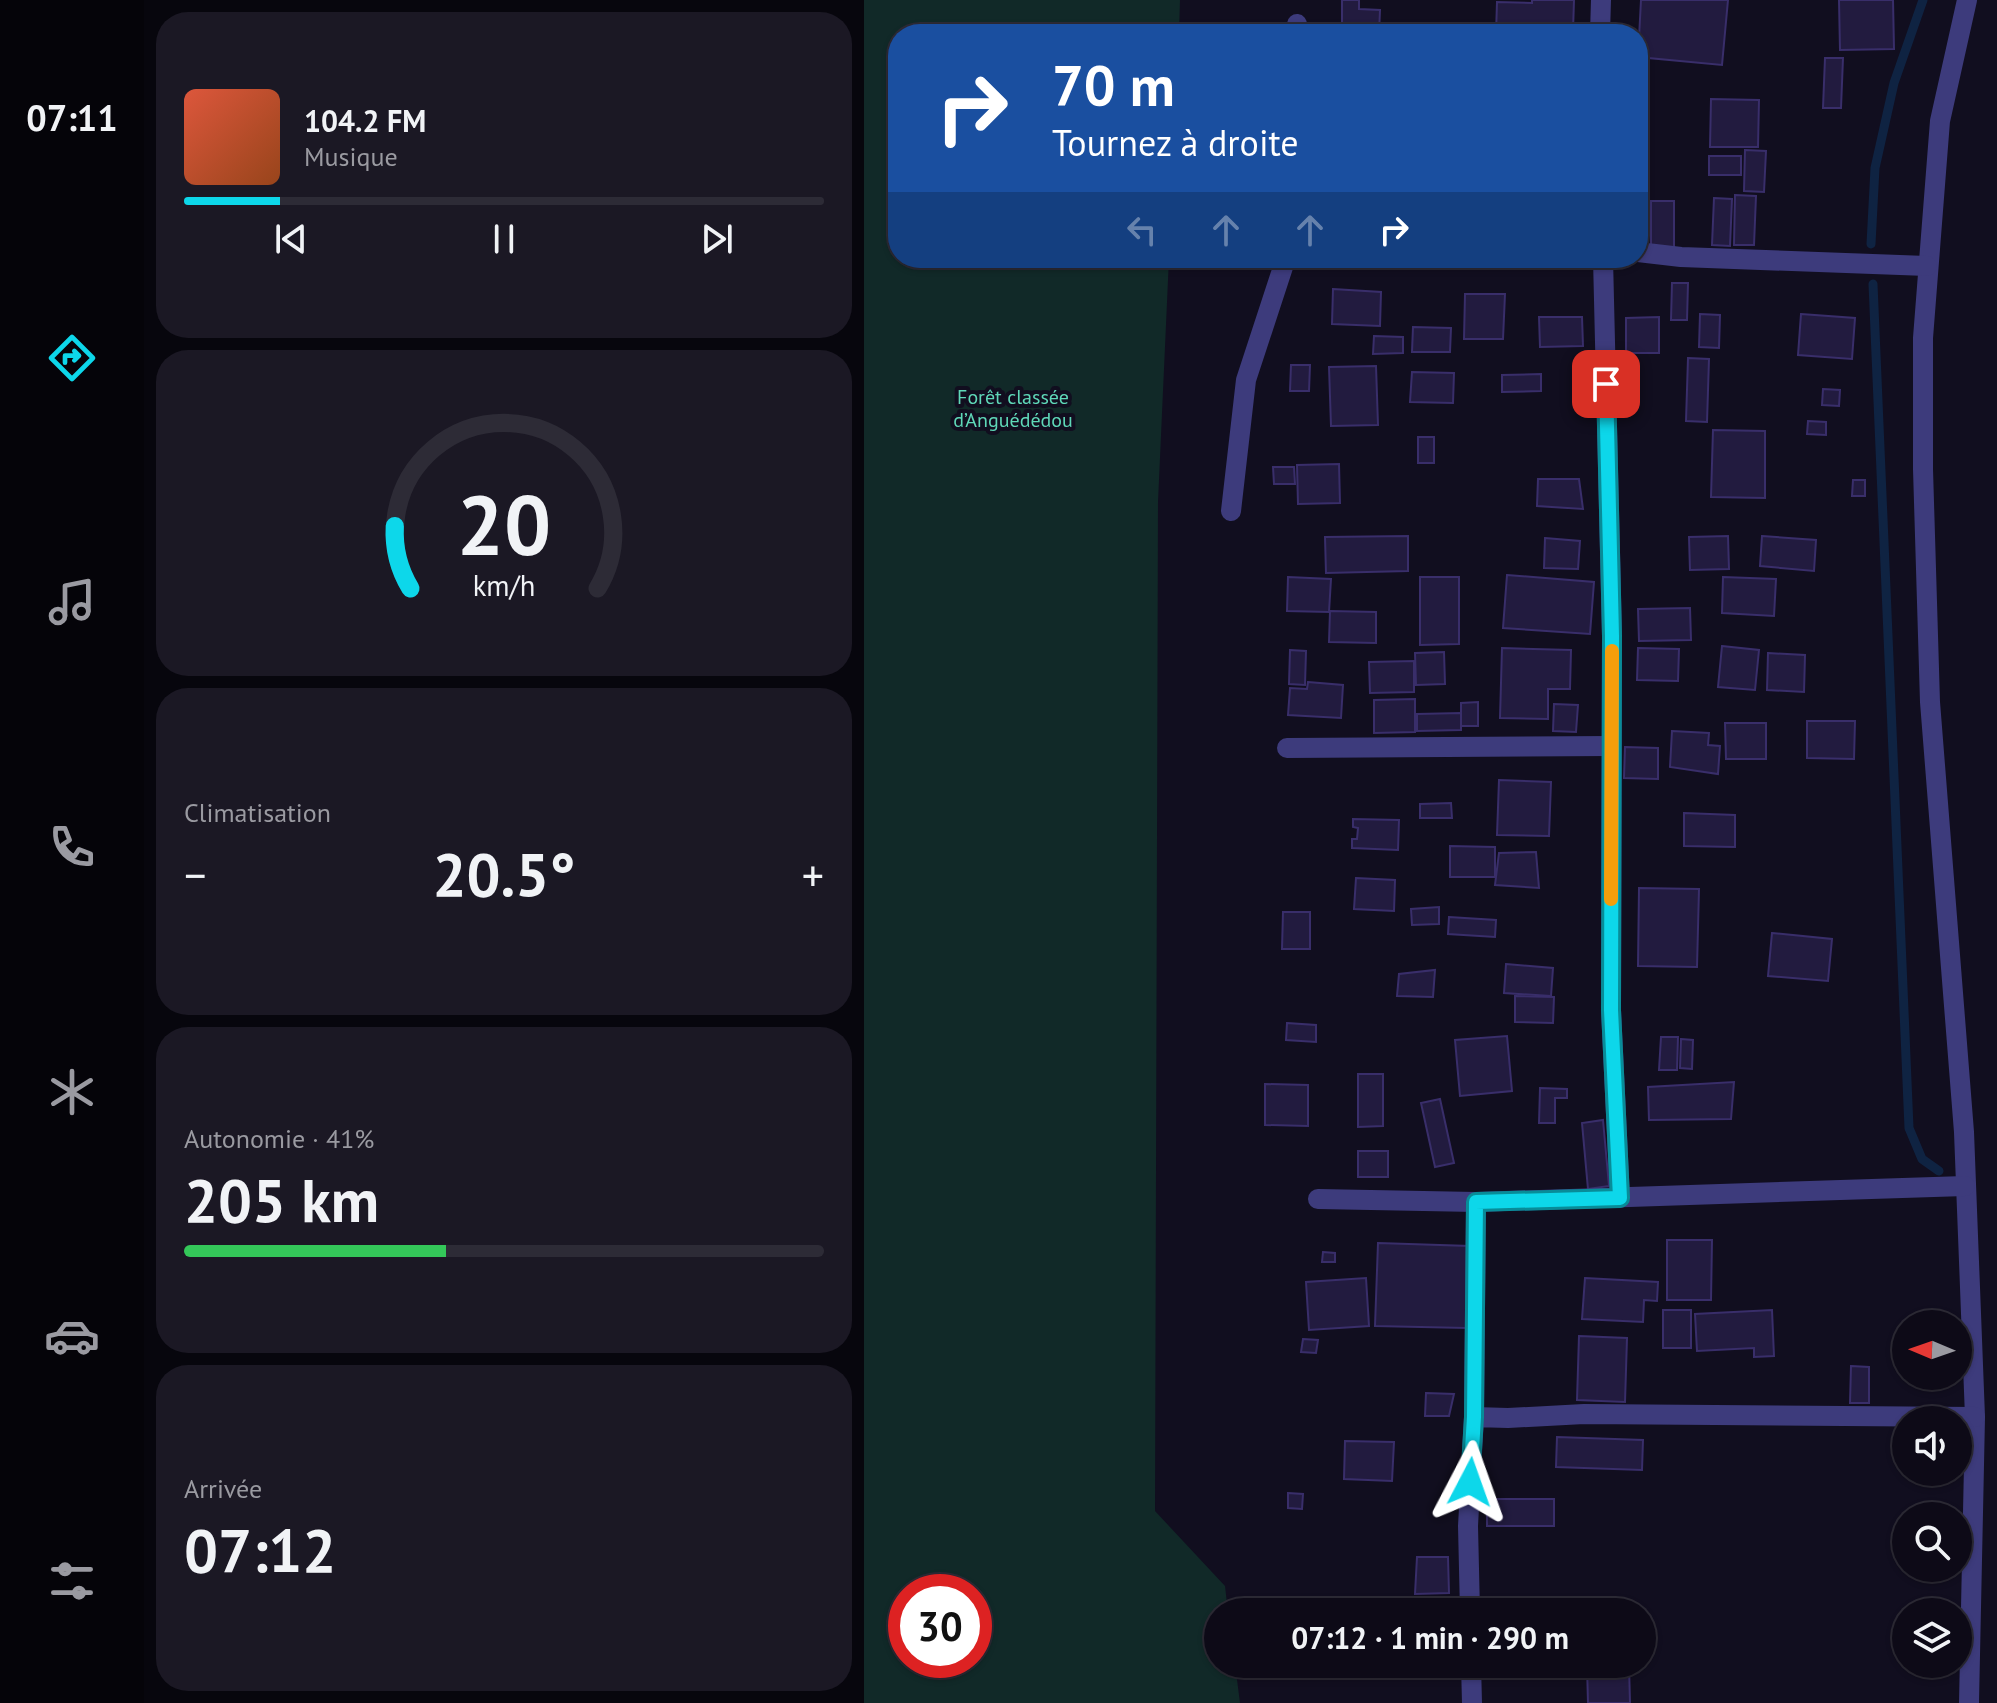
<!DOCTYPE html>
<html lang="fr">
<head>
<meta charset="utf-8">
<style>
	body { margin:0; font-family:"PT Sans",sans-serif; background:#1b1824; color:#f1f3f6; height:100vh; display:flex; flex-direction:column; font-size:30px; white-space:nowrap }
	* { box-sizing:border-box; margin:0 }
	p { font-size:26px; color:#9a9aa1 }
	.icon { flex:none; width:44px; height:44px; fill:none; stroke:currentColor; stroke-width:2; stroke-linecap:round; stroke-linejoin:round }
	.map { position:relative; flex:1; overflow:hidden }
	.panel { display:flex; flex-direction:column; gap:12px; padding:12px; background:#07060d; width:720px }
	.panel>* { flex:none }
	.top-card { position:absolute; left:24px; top:24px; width:760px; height:244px; border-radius:32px; box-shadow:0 2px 6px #0004,0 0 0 2px #2d2b36; background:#1a4fa0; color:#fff; overflow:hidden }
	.needle { width:52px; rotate:272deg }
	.fabs { position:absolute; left:1028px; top:1310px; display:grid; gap:16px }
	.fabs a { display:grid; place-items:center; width:80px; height:80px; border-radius:50%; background:#0d0a17; box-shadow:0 2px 6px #0004,0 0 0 2px #2d2b36; font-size:40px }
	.speed { position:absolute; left:24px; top:1574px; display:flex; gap:16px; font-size:40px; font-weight:700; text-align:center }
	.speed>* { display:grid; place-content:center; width:104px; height:104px; border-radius:50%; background:#0d0a17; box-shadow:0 2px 6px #0004,0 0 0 2px #2d2b36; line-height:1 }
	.speed .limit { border:12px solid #d22; background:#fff; color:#111 }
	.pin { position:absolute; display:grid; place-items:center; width:68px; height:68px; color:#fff; margin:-34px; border-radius:16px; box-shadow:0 4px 12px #0006 }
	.me { position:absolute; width:88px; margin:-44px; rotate:4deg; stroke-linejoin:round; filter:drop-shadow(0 0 6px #0008) }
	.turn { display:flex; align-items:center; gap:28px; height:168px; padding:0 32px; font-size:36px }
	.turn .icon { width:104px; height:104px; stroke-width:2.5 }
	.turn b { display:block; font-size:56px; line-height:68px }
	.lanes { display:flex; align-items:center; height:76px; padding:0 32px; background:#0003; justify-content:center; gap:40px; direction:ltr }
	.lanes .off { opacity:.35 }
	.big { font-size:60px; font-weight:700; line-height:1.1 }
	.panel .tile { flex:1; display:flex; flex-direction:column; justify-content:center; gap:12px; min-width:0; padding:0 28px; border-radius:32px; background:#1b1824 }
	.panel .dial { align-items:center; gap:0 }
	.dial svg { height:208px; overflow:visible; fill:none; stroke:#2d2b36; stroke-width:7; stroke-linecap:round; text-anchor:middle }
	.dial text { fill:#f1f3f6; stroke:none }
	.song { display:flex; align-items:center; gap:24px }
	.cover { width:96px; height:96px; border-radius:12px; background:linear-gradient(135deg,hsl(10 70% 55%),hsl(20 70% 35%)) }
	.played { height:8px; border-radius:4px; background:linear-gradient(90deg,#0dd7ea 15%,#2d2b36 15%) }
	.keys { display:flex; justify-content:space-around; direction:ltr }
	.heat { display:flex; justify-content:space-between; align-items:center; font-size:44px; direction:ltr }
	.charge { height:12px; border-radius:6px; background:linear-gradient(90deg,#34c759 41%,#2d2b36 0) }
	.trip { position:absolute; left:340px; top:1598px; width:452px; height:80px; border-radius:40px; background:#0d0a17; box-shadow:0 2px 6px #0004,0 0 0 2px #2d2b36; font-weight:700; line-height:80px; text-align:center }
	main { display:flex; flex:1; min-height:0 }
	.tab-bar { display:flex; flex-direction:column; width:144px; justify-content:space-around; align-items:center; background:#050409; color:#9a9aa1 }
	.tab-bar .icon { width:56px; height:56px }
	.tab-bar .on { color:#0dd7ea }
	.tab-bar b { font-size:36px; color:#f1f3f6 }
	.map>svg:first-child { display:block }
	.green { fill:#112928; fill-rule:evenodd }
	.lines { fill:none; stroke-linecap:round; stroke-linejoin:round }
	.stream { stroke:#0f2342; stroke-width:9 }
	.building { fill:#221b3f; stroke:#392e6a; stroke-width:2 }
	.minor { stroke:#3d3b7c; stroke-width:20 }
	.route-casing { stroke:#088c98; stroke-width:20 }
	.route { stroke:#0dd7ea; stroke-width:14 }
	.slow { stroke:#f59e0b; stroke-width:14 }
	.labels { text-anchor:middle; stroke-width:8; stroke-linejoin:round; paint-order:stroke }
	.park-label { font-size:20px; fill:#5fd8b8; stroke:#110e1f }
</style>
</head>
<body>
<main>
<nav class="tab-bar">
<b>07:11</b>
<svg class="icon on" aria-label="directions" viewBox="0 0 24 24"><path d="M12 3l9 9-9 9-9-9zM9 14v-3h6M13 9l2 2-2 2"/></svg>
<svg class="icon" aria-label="music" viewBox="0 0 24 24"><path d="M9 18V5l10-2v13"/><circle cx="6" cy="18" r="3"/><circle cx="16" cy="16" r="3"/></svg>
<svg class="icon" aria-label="phone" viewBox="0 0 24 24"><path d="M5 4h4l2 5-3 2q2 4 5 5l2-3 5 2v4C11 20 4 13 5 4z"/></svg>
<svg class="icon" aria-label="climate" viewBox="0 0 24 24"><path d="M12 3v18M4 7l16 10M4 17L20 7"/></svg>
<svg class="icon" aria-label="car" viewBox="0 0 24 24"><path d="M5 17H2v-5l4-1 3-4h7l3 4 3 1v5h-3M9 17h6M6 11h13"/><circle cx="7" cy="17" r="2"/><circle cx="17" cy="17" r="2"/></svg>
<svg class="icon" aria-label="filters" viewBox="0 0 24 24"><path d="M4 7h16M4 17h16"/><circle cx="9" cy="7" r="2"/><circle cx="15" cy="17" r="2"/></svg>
</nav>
<section class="panel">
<div class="tile">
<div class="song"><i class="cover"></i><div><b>104.2 FM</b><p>Musique</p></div></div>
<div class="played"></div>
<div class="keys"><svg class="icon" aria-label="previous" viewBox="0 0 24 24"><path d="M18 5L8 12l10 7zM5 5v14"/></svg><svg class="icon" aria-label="pause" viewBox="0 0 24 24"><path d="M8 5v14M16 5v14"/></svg><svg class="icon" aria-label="next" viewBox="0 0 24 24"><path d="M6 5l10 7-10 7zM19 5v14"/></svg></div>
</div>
<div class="tile dial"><svg viewBox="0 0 100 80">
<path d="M14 69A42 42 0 1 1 86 69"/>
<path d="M14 69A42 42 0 0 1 8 45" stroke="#0dd7ea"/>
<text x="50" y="56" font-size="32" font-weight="700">20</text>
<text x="50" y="72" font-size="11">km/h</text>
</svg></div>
<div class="tile"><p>Climatisation</p>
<div class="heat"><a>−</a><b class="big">20.5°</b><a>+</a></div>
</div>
<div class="tile"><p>Autonomie · 41%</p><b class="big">205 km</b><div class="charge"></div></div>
<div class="tile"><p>Arrivée</p><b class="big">07:12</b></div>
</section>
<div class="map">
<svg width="1133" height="1703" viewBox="0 0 1133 1703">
	<rect width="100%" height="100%" fill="#110e1f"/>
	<path class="green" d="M0 0H316L315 34H34V258H305L294 502 291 1511 361 1586 364 1612H354V1664H371L376 1703H0ZM42 1592H110V1660H42Z"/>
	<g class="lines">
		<g class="stream">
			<path d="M1007 244 1011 168 1030 83 1059 0"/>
			<path d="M1009 284 1045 1128 1058 1159 1075 1171"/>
		</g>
	</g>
	<g class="building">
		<path d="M478 0H495V9L516 10 515 34H478Z"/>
		<path d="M668 0H710L709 31 632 34 633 2 668 3Z"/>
		<path d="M777 0H864L858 65 774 57Z"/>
		<path d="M975 0H1029L1030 49 976 50Z"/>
		<path d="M961 58H979L977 108H959Z"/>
		<path d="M847 99 895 100 894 147H846Z"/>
		<path d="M881 150 902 151 900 192 880 191Z"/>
		<rect x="845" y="156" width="32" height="19"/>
		<path d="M871 195 892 196 890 245H870Z"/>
		<path d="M850 198 868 199 866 246 848 245Z"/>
		<rect x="787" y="201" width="23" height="46"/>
		<path d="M808 283H824L823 320H807Z"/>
		<path d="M469 289 517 292 516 326 468 324Z"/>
		<path d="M601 294H641L639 339H600Z"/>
		<path d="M836 314 856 315 855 348 835 347Z"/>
		<path d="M937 314 991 318 988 359 934 355Z"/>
		<path d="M675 317H718L719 346 676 347Z"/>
		<path d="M795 317V353H762V318Z"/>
		<path d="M549 327 587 328 586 352H548Z"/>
		<path d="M510 336 539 337V353L509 354Z"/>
		<path d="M824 358 845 359 843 422 822 421Z"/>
		<path d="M427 365H446L445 391H426Z"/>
		<path d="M512 366 514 425 467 426 465 367Z"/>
		<path d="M548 372 590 373 589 403 546 402Z"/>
		<path d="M677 374V391L638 392V375Z"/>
		<path d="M959 389 976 390 975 406 958 405Z"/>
		<path d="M944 421 962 422V435L943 434Z"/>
		<path d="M849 430 901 431V498L847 497Z"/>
		<rect x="554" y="437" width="16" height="26"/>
		<path d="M475 464 476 503 434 504 433 465Z"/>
		<path d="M409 467H430L431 484H410Z"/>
		<path d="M674 479H715L719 509 673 506Z"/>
		<path d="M989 480H1001V496H988Z"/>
		<path d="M544 536V571L462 573 461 537Z"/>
		<path d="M864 536 865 569 826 570 825 537Z"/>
		<path d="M898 536 952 540 950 571 896 566Z"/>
		<path d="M681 538 716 541 714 569 680 568Z"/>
		<path d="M643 575 730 582 726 634 639 628Z"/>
		<path d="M424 577 467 579 465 612 423 611Z"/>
		<path d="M556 577H595V644L556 645Z"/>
		<path d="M859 577 912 579 910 616 858 613Z"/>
		<path d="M826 608 827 640 775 641 774 609Z"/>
		<path d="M466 611 512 612V643L465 642Z"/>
		<path d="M858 646 895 650 891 690 854 687Z"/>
		<path d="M638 648 707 650 706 689H684V719L636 718Z"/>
		<path d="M774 648 815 649 814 681 773 680Z"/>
		<path d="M426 650 442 651 441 685 425 684Z"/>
		<path d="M580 652 581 684 552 685 551 653Z"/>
		<path d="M904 653 941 655 940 692 903 690Z"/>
		<path d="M550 661V692L506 693 505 662Z"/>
		<path d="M444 682 479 685 477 718 424 715 426 688 443 689Z"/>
		<path d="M551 699V732L510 733V700Z"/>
		<path d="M614 702V726H597V703Z"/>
		<path d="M690 704 714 705 712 732 689 731Z"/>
		<path d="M597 713V730L553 731V714Z"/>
		<path d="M943 721H991L990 759 943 758Z"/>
		<path d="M861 723H902V759H862Z"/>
		<path d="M808 731 845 733 844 745 856 746 854 774 806 767Z"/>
		<path d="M761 747 794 748V779L760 778Z"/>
		<path d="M635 780 687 782 685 836 633 835Z"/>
		<path d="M587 803 588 818H556V804Z"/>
		<path d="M820 813 871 815V847L820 846Z"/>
		<path d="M489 819 535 820 534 850 488 848V839H493L494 828 489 827Z"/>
		<path d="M586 846 631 847V877H586Z"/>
		<path d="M672 852 675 888 631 885 635 853Z"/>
		<path d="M492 878 531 880 530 911 490 909Z"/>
		<path d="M775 888 835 889 833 967 774 966Z"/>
		<path d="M575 907V924L548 925 547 909Z"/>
		<path d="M419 912H446V949H418Z"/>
		<path d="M585 917 632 920 631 937 584 934Z"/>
		<path d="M908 933 968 939 964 981 904 976Z"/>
		<path d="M642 964 689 968 687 996 640 993Z"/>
		<path d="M571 970 569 997 533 996 535 974Z"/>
		<path d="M651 996 690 997 689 1023 651 1022Z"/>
		<path d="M423 1023 452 1025V1042L422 1040Z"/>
		<path d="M643 1036 648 1091 596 1096 591 1040Z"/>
		<path d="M797 1037H814L813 1070H795Z"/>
		<path d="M817 1039 829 1040 828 1069 816 1068Z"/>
		<path d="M494 1074H519V1126L494 1127Z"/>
		<path d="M870 1082 867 1119 785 1120 784 1087Z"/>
		<path d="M401 1084 444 1085V1126L401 1125Z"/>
		<path d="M676 1088 703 1089V1098H691V1123H675Z"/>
		<path d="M576 1099 590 1163 571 1167 557 1103Z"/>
		<path d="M739 1120 745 1186 724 1189 718 1123Z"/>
		<rect x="494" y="1151" width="30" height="26"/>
		<path d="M803 1240H848L847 1300H803Z"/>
		<path d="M514 1243 606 1246 603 1328 511 1326Z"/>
		<path d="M459 1252 471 1253V1262H458Z"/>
		<path d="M502 1278 505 1326 445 1330 442 1282Z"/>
		<path d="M721 1278 794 1282 793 1301 780 1300 779 1322 718 1319Z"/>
		<rect x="799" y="1310" width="28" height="38"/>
		<path d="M908 1310 910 1356 890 1357V1348L833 1351 831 1314Z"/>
		<path d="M715 1336 763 1338 761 1402 713 1400Z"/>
		<path d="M439 1339 454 1340 452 1353 437 1352Z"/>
		<path d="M987 1366 1005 1367V1403H986Z"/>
		<path d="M562 1393 590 1394 585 1416H561Z"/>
		<path d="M693 1437 779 1440 778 1470 692 1467Z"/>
		<path d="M481 1441 530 1442 528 1481 480 1479Z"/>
		<path d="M424 1493 439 1494 438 1509 424 1508Z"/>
		<rect x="623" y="1499" width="67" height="27"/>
		<path d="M553 1557H584L585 1593 551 1594Z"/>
		<path d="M765 1665 766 1703H724L723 1666Z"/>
	</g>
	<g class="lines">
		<g class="minor">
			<path d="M1103 0 1076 121 1059 338V469L1066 702 1100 1132 1111 1417 1105 1703"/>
			<path d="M432 34 433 24"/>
			<path d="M736 34 737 0"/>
			<path d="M774 252 817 257 1063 266"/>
			<path d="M739 258 748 636 747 1010 756 1198"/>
			<path d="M367 511 382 380 422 258"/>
			<path d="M423 748 747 746"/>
			<path d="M454 1199 612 1202 1101 1186"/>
			<path d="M610 1417 612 1202"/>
			<path d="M606 1612 604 1526 610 1417 644 1418 720 1414 1111 1417"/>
			<path d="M607 1664 608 1703"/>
		</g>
	</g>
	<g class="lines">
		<defs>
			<path id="route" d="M606 1482 610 1417 612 1202 756 1198 747 1010 748 636 742 384"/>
		</defs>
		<use href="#route" class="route-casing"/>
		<use href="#route" class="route"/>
		<path class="slow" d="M747 899 748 651"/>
	</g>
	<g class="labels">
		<g class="park-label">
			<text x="149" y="404">Forêt classée<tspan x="149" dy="23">d’Anguédédou</tspan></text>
		</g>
	</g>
</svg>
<div class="fabs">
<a><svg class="needle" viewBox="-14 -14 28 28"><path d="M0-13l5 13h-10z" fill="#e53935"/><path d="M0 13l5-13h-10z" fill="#9a9aa1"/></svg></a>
<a><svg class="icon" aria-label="sound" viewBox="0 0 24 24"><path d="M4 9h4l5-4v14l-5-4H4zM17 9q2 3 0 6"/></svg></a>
<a><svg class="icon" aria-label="search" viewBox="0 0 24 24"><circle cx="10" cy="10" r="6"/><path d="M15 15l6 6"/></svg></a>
<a><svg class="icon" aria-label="layers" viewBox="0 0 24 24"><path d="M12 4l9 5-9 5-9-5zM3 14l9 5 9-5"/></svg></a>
</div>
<div class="speed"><div class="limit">30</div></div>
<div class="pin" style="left:742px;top:384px;background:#d93025"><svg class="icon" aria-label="arrive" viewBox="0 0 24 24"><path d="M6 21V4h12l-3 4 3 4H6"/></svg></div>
<svg class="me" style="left:606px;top:1482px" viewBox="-20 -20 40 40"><path d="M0-17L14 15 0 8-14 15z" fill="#0dd7ea" stroke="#fff" stroke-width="4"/></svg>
<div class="trip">07:12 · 1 min · 290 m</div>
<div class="top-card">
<div class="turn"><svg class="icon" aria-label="right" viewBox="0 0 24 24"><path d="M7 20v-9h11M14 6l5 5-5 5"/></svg><div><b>70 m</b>Tournez à droite</div></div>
<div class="lanes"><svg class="icon off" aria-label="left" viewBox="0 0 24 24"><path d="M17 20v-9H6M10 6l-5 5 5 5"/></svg><svg class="icon off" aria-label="ahead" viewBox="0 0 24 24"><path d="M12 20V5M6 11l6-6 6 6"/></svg><svg class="icon off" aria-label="ahead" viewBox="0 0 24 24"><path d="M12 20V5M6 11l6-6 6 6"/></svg><svg class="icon" aria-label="right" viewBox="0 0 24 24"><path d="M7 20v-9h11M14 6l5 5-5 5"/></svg></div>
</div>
</div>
</main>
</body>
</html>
